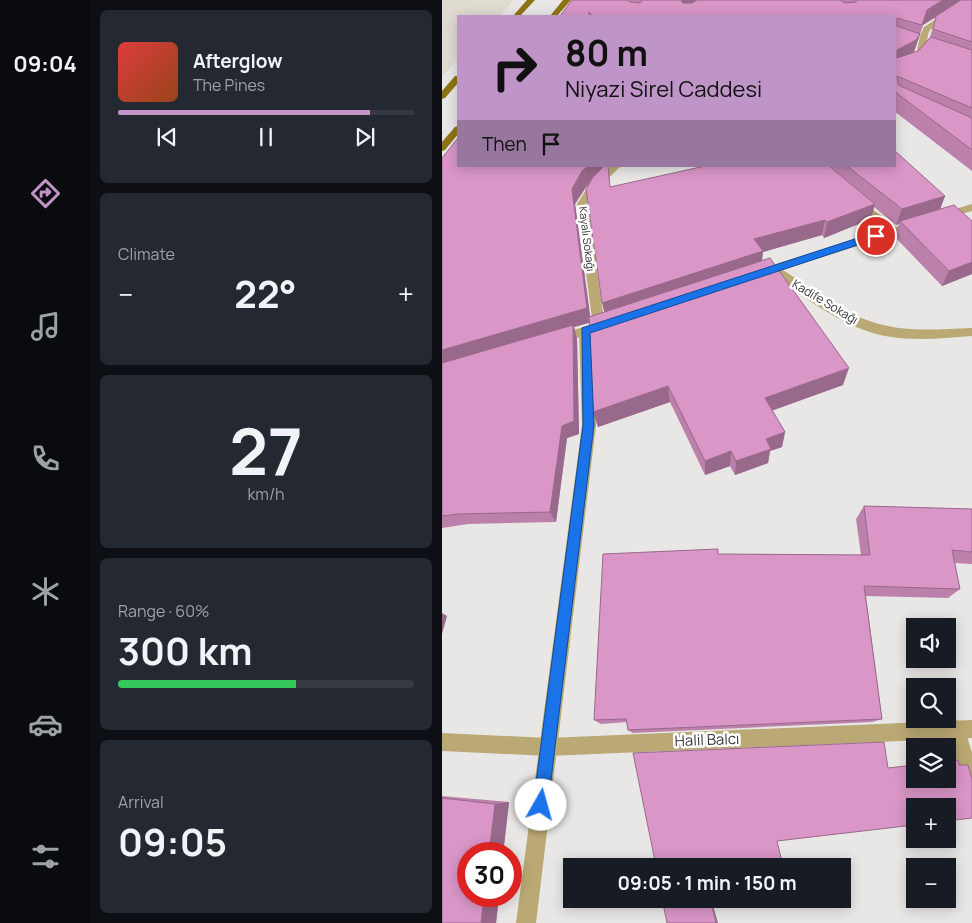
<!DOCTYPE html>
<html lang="en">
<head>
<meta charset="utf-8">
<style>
	body { margin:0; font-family:Manrope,sans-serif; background:#242831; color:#f1f3f6; height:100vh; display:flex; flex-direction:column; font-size:19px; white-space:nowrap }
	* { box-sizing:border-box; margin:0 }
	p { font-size:16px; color:#9ea1a6 }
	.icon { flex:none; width:28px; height:28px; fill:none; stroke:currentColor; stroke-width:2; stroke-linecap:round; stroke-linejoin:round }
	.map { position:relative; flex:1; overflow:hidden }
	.side { display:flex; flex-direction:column; gap:10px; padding:10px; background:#0d0f14; width:352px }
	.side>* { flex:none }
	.banner { position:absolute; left:15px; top:15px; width:439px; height:152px; border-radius:0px; box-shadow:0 2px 12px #0003; background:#bf95c7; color:#111; overflow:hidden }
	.buttons { position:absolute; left:464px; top:618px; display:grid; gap:10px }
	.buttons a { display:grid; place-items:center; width:50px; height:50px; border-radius:0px; background:#171b24; box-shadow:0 2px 12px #0003; font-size:25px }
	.speed { position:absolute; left:15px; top:842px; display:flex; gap:10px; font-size:25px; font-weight:700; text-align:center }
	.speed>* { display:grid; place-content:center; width:65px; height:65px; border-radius:50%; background:#171b24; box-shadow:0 2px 12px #0003; line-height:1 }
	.speed .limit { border:8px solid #d22; background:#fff; color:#111 }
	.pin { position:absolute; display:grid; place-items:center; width:42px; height:42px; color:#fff; margin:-21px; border:2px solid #fff; border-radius:50%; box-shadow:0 1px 5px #0007 }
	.me { position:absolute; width:55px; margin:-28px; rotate:7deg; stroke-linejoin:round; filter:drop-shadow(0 0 4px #0008) }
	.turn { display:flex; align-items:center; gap:18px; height:105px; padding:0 25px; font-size:22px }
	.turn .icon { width:65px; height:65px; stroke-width:2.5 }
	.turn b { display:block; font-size:35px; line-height:42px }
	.then { display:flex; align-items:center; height:48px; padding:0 25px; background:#0003; gap:10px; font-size:19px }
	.big { font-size:38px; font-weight:700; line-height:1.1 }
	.side .widget { flex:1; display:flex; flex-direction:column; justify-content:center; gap:8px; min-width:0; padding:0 18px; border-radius:8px; background:#242831 }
	.side .dial { align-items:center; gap:0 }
	.dial b { font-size:65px; line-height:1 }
	.song { display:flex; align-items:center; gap:15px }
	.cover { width:60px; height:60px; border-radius:8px; background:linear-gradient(135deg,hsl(0 70% 55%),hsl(20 70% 35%)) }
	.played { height:5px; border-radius:2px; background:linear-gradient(90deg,#bf95c7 85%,#363941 85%) }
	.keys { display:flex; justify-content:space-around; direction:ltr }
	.heat { display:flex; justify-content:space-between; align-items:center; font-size:28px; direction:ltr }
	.charge { height:8px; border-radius:4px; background:linear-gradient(90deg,#34c759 60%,#363941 0) }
	.trip { position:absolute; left:121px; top:858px; width:288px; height:50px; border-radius:0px; background:#171b24; box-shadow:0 2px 12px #0003; font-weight:700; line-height:50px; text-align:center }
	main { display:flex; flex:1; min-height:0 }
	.tabs { display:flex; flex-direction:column; width:90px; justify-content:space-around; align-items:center; background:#090b0e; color:#9ea1a6 }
	.tabs .icon { width:35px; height:35px }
	.tabs .selected { color:#bf95c7 }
	.tabs b { font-size:22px; color:#f1f3f6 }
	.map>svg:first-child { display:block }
	.built { fill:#dfdbd1 }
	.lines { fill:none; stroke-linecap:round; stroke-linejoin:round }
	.minor { fill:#baa974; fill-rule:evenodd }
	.tertiary { fill:#baa974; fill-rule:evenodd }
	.primary { fill:#8e7411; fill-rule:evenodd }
	.wall { fill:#bb81ab; fill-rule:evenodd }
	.shaded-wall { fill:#98698b }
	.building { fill:#d996c7; stroke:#98698b }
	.route { fill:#1a73e8; stroke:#114b97 }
	.labels { text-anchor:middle; stroke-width:5; stroke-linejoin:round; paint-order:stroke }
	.far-street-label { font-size:11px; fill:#373635; stroke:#fff }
	.street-label { font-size:12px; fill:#373635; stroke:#fff }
	.near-street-label { font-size:15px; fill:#373635; stroke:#fff }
</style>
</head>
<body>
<main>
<nav class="tabs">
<b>09:04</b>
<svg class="icon selected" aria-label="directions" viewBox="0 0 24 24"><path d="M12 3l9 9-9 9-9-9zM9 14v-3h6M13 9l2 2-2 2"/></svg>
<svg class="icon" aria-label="music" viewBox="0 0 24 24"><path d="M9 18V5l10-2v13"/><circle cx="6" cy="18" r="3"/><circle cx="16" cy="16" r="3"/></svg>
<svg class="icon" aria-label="phone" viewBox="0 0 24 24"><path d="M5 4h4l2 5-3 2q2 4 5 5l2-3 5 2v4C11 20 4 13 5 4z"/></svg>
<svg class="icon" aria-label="climate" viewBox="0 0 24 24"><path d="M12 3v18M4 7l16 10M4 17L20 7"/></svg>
<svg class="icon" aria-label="car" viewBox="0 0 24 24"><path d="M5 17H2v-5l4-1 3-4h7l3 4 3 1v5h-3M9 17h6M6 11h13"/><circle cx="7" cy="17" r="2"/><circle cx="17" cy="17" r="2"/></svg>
<svg class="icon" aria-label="filters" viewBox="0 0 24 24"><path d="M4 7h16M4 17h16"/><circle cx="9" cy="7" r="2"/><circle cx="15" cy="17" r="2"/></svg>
</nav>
<section class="side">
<div class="widget">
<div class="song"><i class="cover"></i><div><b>Afterglow</b><p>The Pines</p></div></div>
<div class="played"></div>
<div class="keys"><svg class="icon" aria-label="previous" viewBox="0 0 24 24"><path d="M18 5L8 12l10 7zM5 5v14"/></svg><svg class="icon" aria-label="pause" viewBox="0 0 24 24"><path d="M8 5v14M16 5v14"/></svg><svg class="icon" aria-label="next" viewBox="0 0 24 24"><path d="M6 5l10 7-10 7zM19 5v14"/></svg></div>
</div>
<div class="widget"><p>Climate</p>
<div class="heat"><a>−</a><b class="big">22°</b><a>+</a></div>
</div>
<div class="widget dial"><b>27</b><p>km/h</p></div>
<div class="widget"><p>Range · 60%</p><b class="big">300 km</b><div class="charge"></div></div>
<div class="widget"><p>Arrival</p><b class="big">09:05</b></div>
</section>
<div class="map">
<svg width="530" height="923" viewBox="0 0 530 923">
	<rect width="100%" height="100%" fill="#e8e7e5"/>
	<path class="built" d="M0 0H72L57 16H16V59L0 77Z"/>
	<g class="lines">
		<g class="minor">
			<path d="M523 0H530V2L488 30C484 37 486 44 483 51 479 63 464 69 452 72V67L474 55 478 36 482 27Z"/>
			<path d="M168 166H179L152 192 145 204 163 326 157 330 151 326 135 204 145 188Z"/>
			<path d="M417 199 455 228 456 230 455 232H447L413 204V200Z"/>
			<path d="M329 265C346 270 366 289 381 298 437 333 466 331 530 328V336C503 338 476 341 449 337 402 330 364 297 325 272L324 269Z"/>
			<path d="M143 327 149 331 154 425 94 923H74L140 425 137 331Z"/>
			<path d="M515 720 521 723 530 753V803L523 801 521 794 506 729 509 723Z"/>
		</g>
		<g class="tertiary">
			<path d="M530 204V211L501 219 496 216 497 214Z"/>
			<path d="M473 221 478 224 477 226 318 277 312 273 314 270Z"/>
			<path d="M164 320 168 321 170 324 168 327 116 344 110 339 112 336Z"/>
			<path d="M530 720V738L106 756 0 751V733L106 738Z"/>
		</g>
		<g class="primary">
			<path d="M85 0H93L78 16H71Z"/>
			<path d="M121 0H129L115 16H108Z"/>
			<path d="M13 76H16V83L3 98 0 99V91Z"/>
			<path d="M16 126V134L3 150 0 151V142L13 127Z"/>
		</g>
	</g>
	<g class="wall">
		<path d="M130 0H530V171L452 111V16H118ZM494 17 488 37 476 51 472 52 481 25Z"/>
		<path d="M0 158 169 187 263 166H452L503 196 498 209 530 274 500 286 453 237 457 224 454 225 432 207 429 219 382 238 380 235 321 252 320 261 401 385 330 410 343 432 340 447 328 451 326 463 293 475 288 466 263 475 228 402 156 427 151 412 147 323 132 327 135 339 137 434 125 438 114 522 26 524 0 528ZM147 184 162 312 148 317 133 204 144 187Z"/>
		<path d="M422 506 530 509V564L513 563 518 589 506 598 424 596 440 719 430 722 191 733 186 730 185 722 159 724 152 720 276 554 419 555 414 519Z"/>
		<path d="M0 796 67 802 61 854H26V896H57L54 923H0Z"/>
	</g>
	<g class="shaded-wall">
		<path d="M240 0H267L239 16V1Z"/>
		<path d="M501 0H520L481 25 476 41 485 10Z"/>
		<path d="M478 34 473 49 470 56 452 65 455 50Z"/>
		<path d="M146 166H165L144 187 133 204 149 322 132 327 135 339 137 434 125 438 114 522 108 512 0 366V350L130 189 140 171Z"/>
		<path d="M503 196 497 212 458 221 457 224 454 225 460 209Z"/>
		<path d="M433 204 429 219 382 238 385 222Z"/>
		<path d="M383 220 380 235 321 252 319 266 164 318 160 303 312 239Z"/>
		<path d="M530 262V274L500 286 507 271Z"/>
		<path d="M407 368 401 385 321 414 323 398Z"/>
		<path d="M226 386 228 402 156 427 151 412Z"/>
		<path d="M343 432 340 447 328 451 326 463 293 475 294 461 324 439Z"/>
		<path d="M289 451 288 466 263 475V461Z"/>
		<path d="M0 613 5 616 0 634Z"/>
		<path d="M67 802 61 854H47L53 804Z"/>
		<path d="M42 896H57L54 923H39Z"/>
		<path d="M268 899H269L276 923H274Z"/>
	</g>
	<g class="building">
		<path d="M130 0H186L188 2 198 3 200 1 199 0H240L239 1 241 3H250L255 0H398L403 3 414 2V0H501L485 10 480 25 455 18V26L478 34 474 40 455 50V58L476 51 489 37 530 50V108L455 76 456 85 530 118V150L452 91V16H150L147 12V16H118Z"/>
		<path d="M519 0H530V42L491 29 494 16Z"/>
		<path d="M16 138V166H146L140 171 130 189 145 308 0 350V158Z"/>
		<path d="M452 150 503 196 460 209 405 166H452Z"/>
		<path d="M162 166H166L168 187 263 166H387L433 204 385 222 383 220 312 239 321 251 160 303 144 189 151 177Z"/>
		<path d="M512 205 530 221V262L507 271 458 221Z"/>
		<path d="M328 258 407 368 323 398 343 432 324 439 329 449 294 461 289 451 263 461 226 386 151 412 147 317Z"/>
		<path d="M131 325 132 421 120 426 108 512 16 514 0 516V363Z"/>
		<path d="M422 506 530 509V552L510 550 518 589 422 586 440 719 186 730 184 719 152 720 161 554 276 549V554L428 555Z"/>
		<path d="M442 742 446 768 472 765V779H505V761L516 760 517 765H526L530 779V818L505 821V806H472V825L335 841 341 866H214L191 753Z"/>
		<path d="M0 798 53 804 47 854H26V896H42L39 923H0Z"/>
		<path d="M220 899H268L274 923H225Z"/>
	</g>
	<path class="route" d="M431 233H434L438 236 437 238 148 333 152 425 106 805 104 811 99 813 93 811 91 805 141 425 140 328Z"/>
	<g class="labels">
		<g class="far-street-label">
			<text transform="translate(145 239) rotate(83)" y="4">Kayalı Sokağı</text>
		</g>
		<g class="street-label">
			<text transform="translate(383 302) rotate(31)" y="4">Kadife Sokağı</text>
		</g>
		<g class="near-street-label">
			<text transform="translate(265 740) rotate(-2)" y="5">Halil Balcı</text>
		</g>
	</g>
</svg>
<div class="buttons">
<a><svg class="icon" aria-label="sound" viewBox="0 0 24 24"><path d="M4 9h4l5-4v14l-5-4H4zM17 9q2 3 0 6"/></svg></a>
<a><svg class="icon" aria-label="search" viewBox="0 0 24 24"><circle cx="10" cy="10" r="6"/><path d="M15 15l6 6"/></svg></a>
<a><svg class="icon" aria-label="layers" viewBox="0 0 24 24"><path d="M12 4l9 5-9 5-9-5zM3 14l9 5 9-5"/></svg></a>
<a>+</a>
<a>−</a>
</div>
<div class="speed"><div class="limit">30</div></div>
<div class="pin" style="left:434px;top:236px;background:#d93025"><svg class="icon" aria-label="arrive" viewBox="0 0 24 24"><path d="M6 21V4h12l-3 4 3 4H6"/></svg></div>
<svg class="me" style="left:99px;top:805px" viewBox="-20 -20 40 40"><circle r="19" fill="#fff"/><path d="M0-13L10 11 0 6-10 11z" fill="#1a73e8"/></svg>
<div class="trip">09:05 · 1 min · 150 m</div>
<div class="banner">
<div class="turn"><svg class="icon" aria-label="right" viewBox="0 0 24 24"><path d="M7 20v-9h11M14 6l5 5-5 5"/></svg><div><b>80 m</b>Niyazi Sirel Caddesi</div></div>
<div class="then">Then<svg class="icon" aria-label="arrive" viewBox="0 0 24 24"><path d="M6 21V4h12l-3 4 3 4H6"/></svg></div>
</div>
</div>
</main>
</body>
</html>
